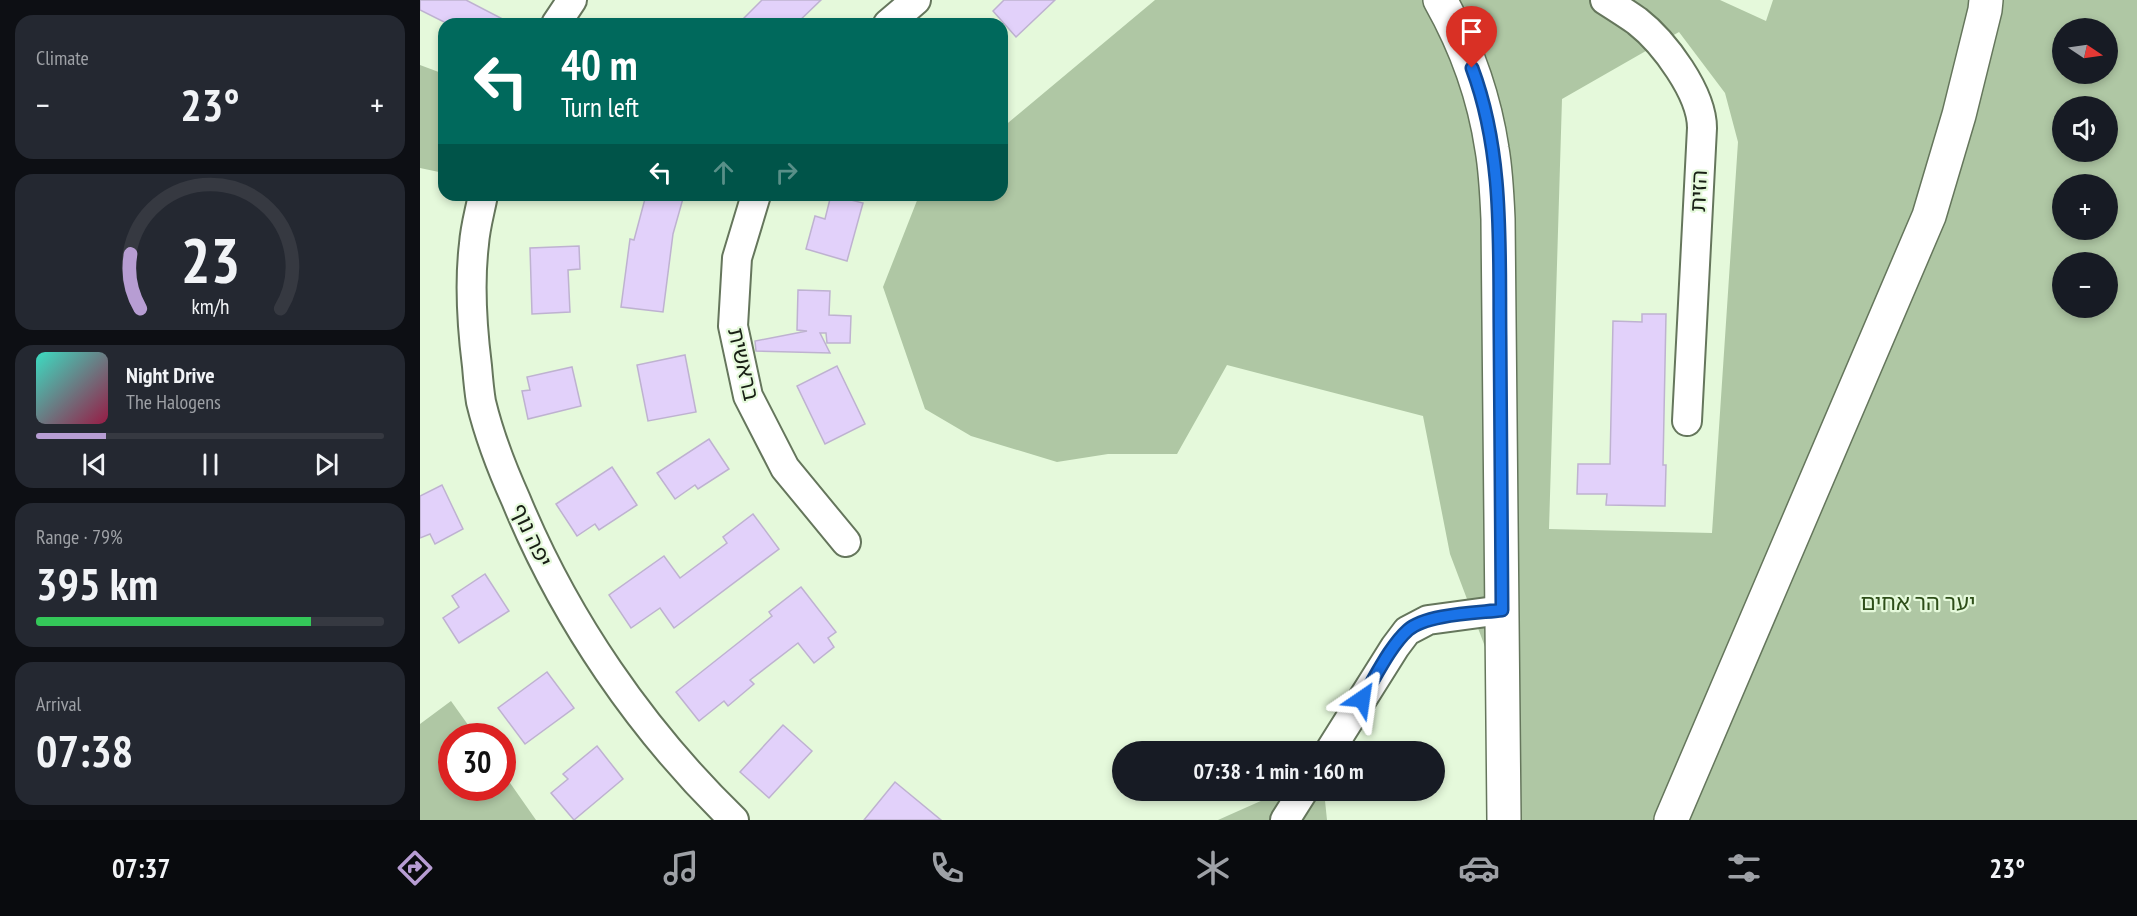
<!DOCTYPE html>
<html lang="en">
<head>
<meta charset="utf-8">
<style>
	body { margin:0; font-family:"PT Sans Narrow","Noto Sans Hebrew",sans-serif; background:#242831; color:#f1f3f6; height:100vh; display:flex; flex-direction:column; font-size:22px; white-space:nowrap }
	* { box-sizing:border-box; margin:0 }
	p { font-size:20px; color:#9ea1a6 }
	.icon { flex:none; width:33px; height:33px; fill:none; stroke:currentColor; stroke-width:2; stroke-linecap:round; stroke-linejoin:round }
	.map { position:relative; flex:1; overflow:hidden }
	.drawer { display:flex; flex-direction:column; gap:15px; padding:15px; background:#0d0f14; width:420px }
	.drawer>* { flex:none }
	.banner { position:absolute; left:18px; top:18px; width:570px; height:183px; border-radius:18px; box-shadow:0 3px 9px #0003; background:#00695c; color:#fff; overflow:hidden }
	.needle { width:39px; rotate:103deg }
	.buttons { position:absolute; left:1632px; top:18px; display:grid; gap:12px }
	.buttons a { display:grid; place-items:center; width:66px; height:66px; border-radius:50%; background:#171b24; box-shadow:0 3px 9px #0003; font-size:30px }
	.speed { position:absolute; left:18px; top:723px; display:flex; gap:12px; font-size:30px; font-weight:700; text-align:center }
	.speed>* { display:grid; place-content:center; width:78px; height:78px; border-radius:50%; background:#171b24; box-shadow:0 3px 9px #0003; line-height:1 }
	.speed .limit { border:9px solid #d22; background:#fff; color:#111 }
	.pin { position:absolute; display:grid; place-items:center; width:51px; height:51px; color:#fff; margin:-62px -26px; border-radius:50% 50% 50% 0; rotate:-45deg; box-shadow:0 0 6px #0007 }
	.pin .icon { rotate:45deg }
	.me { position:absolute; width:66px; margin:-33px; rotate:32deg; stroke-linejoin:round; filter:drop-shadow(0 0 4px #0008) }
	.turn { display:flex; align-items:center; gap:21px; height:126px; padding:0 24px; font-size:27px }
	.turn .icon { width:78px; height:78px; stroke-width:2.5 }
	.turn b { display:block; font-size:42px; line-height:51px }
	.lanes { display:flex; align-items:center; height:57px; padding:0 24px; background:#0003; justify-content:center; gap:30px; direction:ltr }
	.lanes .off { opacity:.35 }
	.big { font-size:45px; font-weight:800; line-height:1.1 }
	.drawer .tile { flex:1; display:flex; flex-direction:column; justify-content:center; gap:9px; min-width:0; padding:0 21px; border-radius:18px; background:#242831 }
	.drawer .dial { align-items:center; gap:0 }
	.dial svg { height:156px; overflow:visible; fill:none; stroke:#363941; stroke-width:7; stroke-linecap:round; text-anchor:middle }
	.dial text { fill:#f1f3f6; stroke:none }
	.song { display:flex; align-items:center; gap:18px }
	.cover { width:72px; height:72px; border-radius:9px; background:linear-gradient(135deg,hsl(170 70% 55%),hsl(340 70% 35%)) }
	.played { height:6px; border-radius:3px; background:linear-gradient(90deg,#b79dd3 20%,#363941 20%) }
	.keys { display:flex; justify-content:space-around; direction:ltr }
	.heat { display:flex; justify-content:space-between; align-items:center; font-size:33px; direction:ltr }
	.charge { height:9px; border-radius:4px; background:linear-gradient(90deg,#34c759 79%,#363941 0) }
	.trip { position:absolute; left:692px; top:741px; width:333px; height:60px; border-radius:30px; background:#171b24; box-shadow:0 3px 9px #0003; font-weight:800; line-height:60px; text-align:center }
	.dock { display:flex; height:96px; justify-content:space-around; align-items:center; background:#090b0e; color:#9ea1a6 }
	.dock .icon { width:42px; height:42px }
	.dock .active { color:#b79dd3 }
	.dock b { font-size:27px; color:#f1f3f6 }
	main { display:flex; flex:1; min-height:0 }
	.map>svg:first-child { display:block }
	.green { fill:#afc7a4; fill-rule:evenodd }
	.building { fill:#e2d1fa; stroke:#beb2d0; stroke-width:1.5 }
	.lines { fill:none; stroke-linecap:round; stroke-linejoin:round }
	.street-casing { stroke:#65765c; stroke-width:32 }
	.secondary-casing { stroke:#65765c; stroke-width:36 }
	.street { stroke:#fff; stroke-width:28 }
	.secondary { stroke:#fff; stroke-width:33 }
	.route-casing { stroke:#114b97; stroke-width:15 }
	.route { stroke:#1a73e8; stroke-width:10 }
	.labels { text-anchor:middle; stroke-width:4.5; stroke-linejoin:round; paint-order:stroke }
	.street-label { font-size:22px; fill:#181f15; stroke:#e5f9db }
	.park-label { font-size:22px; fill:#2e4e19; stroke:#e5f9db }
</style>
</head>
<body>
<main>
<section class="drawer">
<div class="tile"><p>Climate</p>
<div class="heat"><a>−</a><b class="big">23°</b><a>+</a></div>
</div>
<div class="tile dial"><svg viewBox="0 0 100 80">
<path d="M14 69A42 42 0 1 1 86 69"/>
<path d="M14 69A42 42 0 0 1 9 41" stroke="#b79dd3"/>
<text x="50" y="56" font-size="32" font-weight="700">23</text>
<text x="50" y="72" font-size="11">km/h</text>
</svg></div>
<div class="tile">
<div class="song"><i class="cover"></i><div><b>Night Drive</b><p>The Halogens</p></div></div>
<div class="played"></div>
<div class="keys"><svg class="icon" aria-label="previous" viewBox="0 0 24 24"><path d="M18 5L8 12l10 7zM5 5v14"/></svg><svg class="icon" aria-label="pause" viewBox="0 0 24 24"><path d="M8 5v14M16 5v14"/></svg><svg class="icon" aria-label="next" viewBox="0 0 24 24"><path d="M6 5l10 7-10 7zM19 5v14"/></svg></div>
</div>
<div class="tile"><p>Range · 79%</p><b class="big">395 km</b><div class="charge"></div></div>
<div class="tile"><p>Arrival</p><b class="big">07:38</b></div>
</section>
<div class="map">
<svg width="1717" height="820" viewBox="0 0 1717 820">
	<rect width="100%" height="100%" fill="#e5f9db"/>
	<g class="green">
		<path d="M735 0H1300L1346 21 1353 0H1717V820H1079L1067 652 1030 554 1003 416 807 365 757 454H688L637 462 551 436 505 409 463 287 498 198 502 195H582V128ZM1642 28H1688V74H1642ZM1259 32 1305 93 1318 142 1292 533 1129 529 1142 99ZM1642 106H1688V152H1642ZM1642 184H1688V230H1642ZM1642 262H1688V308H1642Z"/>
		<path d="M0 65 24 74V155L19 172 0 168Z"/>
		<path d="M31 701 56 736H32V788H82L83 773 116 820H0V724Z"/>
		<path d="M857 791H904L907 820H798L843 800Z"/>
	</g>
	<g class="building">
		<path d="M0 0H46L92 24H28L0 10Z"/>
		<path d="M342 0H401L376 24H318Z"/>
		<path d="M584 0H635L596 37 573 11Z"/>
		<path d="M226 195H264L253 234 243 312 201 307 210 239 214 240Z"/>
		<path d="M411 195 443 203 427 261 386 249 395 216 405 219Z"/>
		<path d="M159 246 160 269 148 270 150 312 112 314 110 248Z"/>
		<path d="M378 290 410 291 409 315 431 316 430 343H407L406 333H400L410 353 336 351 335 341 387 331 377 330Z"/>
		<path d="M1222 314H1246L1243 465H1246L1245 506 1186 505 1187 494H1157L1158 464H1190L1193 321 1222 322Z"/>
		<path d="M265 355 276 412 228 421 217 365Z"/>
		<path d="M417 366 445 424 405 444 377 386Z"/>
		<path d="M152 367 161 406 108 419 102 391 110 390 107 377Z"/>
		<path d="M289 439 309 469 278 489 275 485 255 499 237 473Z"/>
		<path d="M192 467 217 505 179 530 175 524 157 536 136 504Z"/>
		<path d="M22 485 43 529 15 544 10 534 0 538V496Z"/>
		<path d="M333 514 359 549 254 628 240 608 211 628 189 595 244 556 260 578 307 543 303 537Z"/>
		<path d="M65 574 89 611 39 643 23 618 39 607 32 596Z"/>
		<path d="M381 587 416 632 408 638 414 647 394 663 378 643 330 680 334 684 308 706 304 701 279 721 256 692 352 616 349 612Z"/>
		<path d="M127 672 154 708 105 744 78 708Z"/>
		<path d="M363 725 392 751 349 798 320 772Z"/>
		<path d="M177 746 203 779 154 820 131 793 148 779 143 774Z"/>
		<path d="M475 782 521 820H444Z"/>
	</g>
	<g class="lines">
		<defs>
			<g id="street">
				<path d="M1185 0C1196 7 1207 14 1217 21 1244 42 1282 93 1282 128L1267 421"/>
				<path d="M136 24 152 0"/>
				<path d="M468 24 496 0"/>
				<path d="M63 195C60 211 55 228 54 244 49 285 52 326 57 366 58 378 59 390 61 402 69 435 82 469 96 500 145 619 221 730 314 820"/>
				<path d="M336 195 317 258 313 326 328 396 365 468 426 542"/>
				<path d="M909 752 975 647 987 631 1008 620 1082 610"/>
				<path d="M865 820 884 790"/>
			</g>
			<g id="secondary">
				<path d="M1020 0C1046 46 1064 96 1072 149 1076 172 1077 196 1078 219L1084 820"/>
				<path d="M1251 820 1509 216 1539 115 1565 10 1566 0"/>
			</g>
		</defs>
		<use href="#street" class="street-casing"/>
		<use href="#secondary" class="secondary-casing"/>
		<use href="#street" class="street"/>
		<use href="#secondary" class="secondary"/>
	</g>
	<g class="lines">
		<defs>
			<path id="route" d="M942 699C955 678 970 646 988 630 1006 614 1057 613 1082 610 1081 518 1081 427 1080 335 1079 246 1084 153 1052 68"/>
		</defs>
		<use href="#route" class="route-casing"/>
		<use href="#route" class="route"/>
	</g>
	<g class="labels">
		<g class="street-label">
			<text transform="translate(1278 191) rotate(-87)" y="8">הזית</text>
			<text transform="translate(324 364) rotate(77)" y="8">בראשית</text>
			<text transform="translate(112 535) rotate(65)" y="8">יפה נוף</text>
		</g>
		<g class="park-label">
			<text x="1498" y="610">יער הר אחים</text>
		</g>
	</g>
</svg>
<div class="buttons">
<a><svg class="needle" viewBox="-14 -14 28 28"><path d="M0-13l5 13h-10z" fill="#e53935"/><path d="M0 13l5-13h-10z" fill="#9ea1a6"/></svg></a>
<a><svg class="icon" aria-label="sound" viewBox="0 0 24 24"><path d="M4 9h4l5-4v14l-5-4H4zM17 9q2 3 0 6"/></svg></a>
<a>+</a>
<a>−</a>
</div>
<div class="speed"><div class="limit">30</div></div>
<div class="pin" style="left:1052px;top:68px;background:#d93025"><svg class="icon" aria-label="arrive" viewBox="0 0 24 24"><path d="M6 21V4h12l-3 4 3 4H6"/></svg></div>
<svg class="me" style="left:942px;top:699px" viewBox="-20 -20 40 40"><path d="M0-17L14 15 0 8-14 15z" fill="#1a73e8" stroke="#fff" stroke-width="4"/></svg>
<div class="trip">07:38 · 1 min · 160 m</div>
<div class="banner">
<div class="turn"><svg class="icon" aria-label="left" viewBox="0 0 24 24"><path d="M17 20v-9H6M10 6l-5 5 5 5"/></svg><div><b>40 m</b>Turn left</div></div>
<div class="lanes"><svg class="icon" aria-label="left" viewBox="0 0 24 24"><path d="M17 20v-9H6M10 6l-5 5 5 5"/></svg><svg class="icon off" aria-label="ahead" viewBox="0 0 24 24"><path d="M12 20V5M6 11l6-6 6 6"/></svg><svg class="icon off" aria-label="right" viewBox="0 0 24 24"><path d="M7 20v-9h11M14 6l5 5-5 5"/></svg></div>
</div>
</div>
</main>
<nav class="dock">
<b>07:37</b>
<svg class="icon active" aria-label="directions" viewBox="0 0 24 24"><path d="M12 3l9 9-9 9-9-9zM9 14v-3h6M13 9l2 2-2 2"/></svg>
<svg class="icon" aria-label="music" viewBox="0 0 24 24"><path d="M9 18V5l10-2v13"/><circle cx="6" cy="18" r="3"/><circle cx="16" cy="16" r="3"/></svg>
<svg class="icon" aria-label="phone" viewBox="0 0 24 24"><path d="M5 4h4l2 5-3 2q2 4 5 5l2-3 5 2v4C11 20 4 13 5 4z"/></svg>
<svg class="icon" aria-label="climate" viewBox="0 0 24 24"><path d="M12 3v18M4 7l16 10M4 17L20 7"/></svg>
<svg class="icon" aria-label="car" viewBox="0 0 24 24"><path d="M5 17H2v-5l4-1 3-4h7l3 4 3 1v5h-3M9 17h6M6 11h13"/><circle cx="7" cy="17" r="2"/><circle cx="17" cy="17" r="2"/></svg>
<svg class="icon" aria-label="filters" viewBox="0 0 24 24"><path d="M4 7h16M4 17h16"/><circle cx="9" cy="7" r="2"/><circle cx="15" cy="17" r="2"/></svg>
<b>23°</b>
</nav>
</body>
</html>
